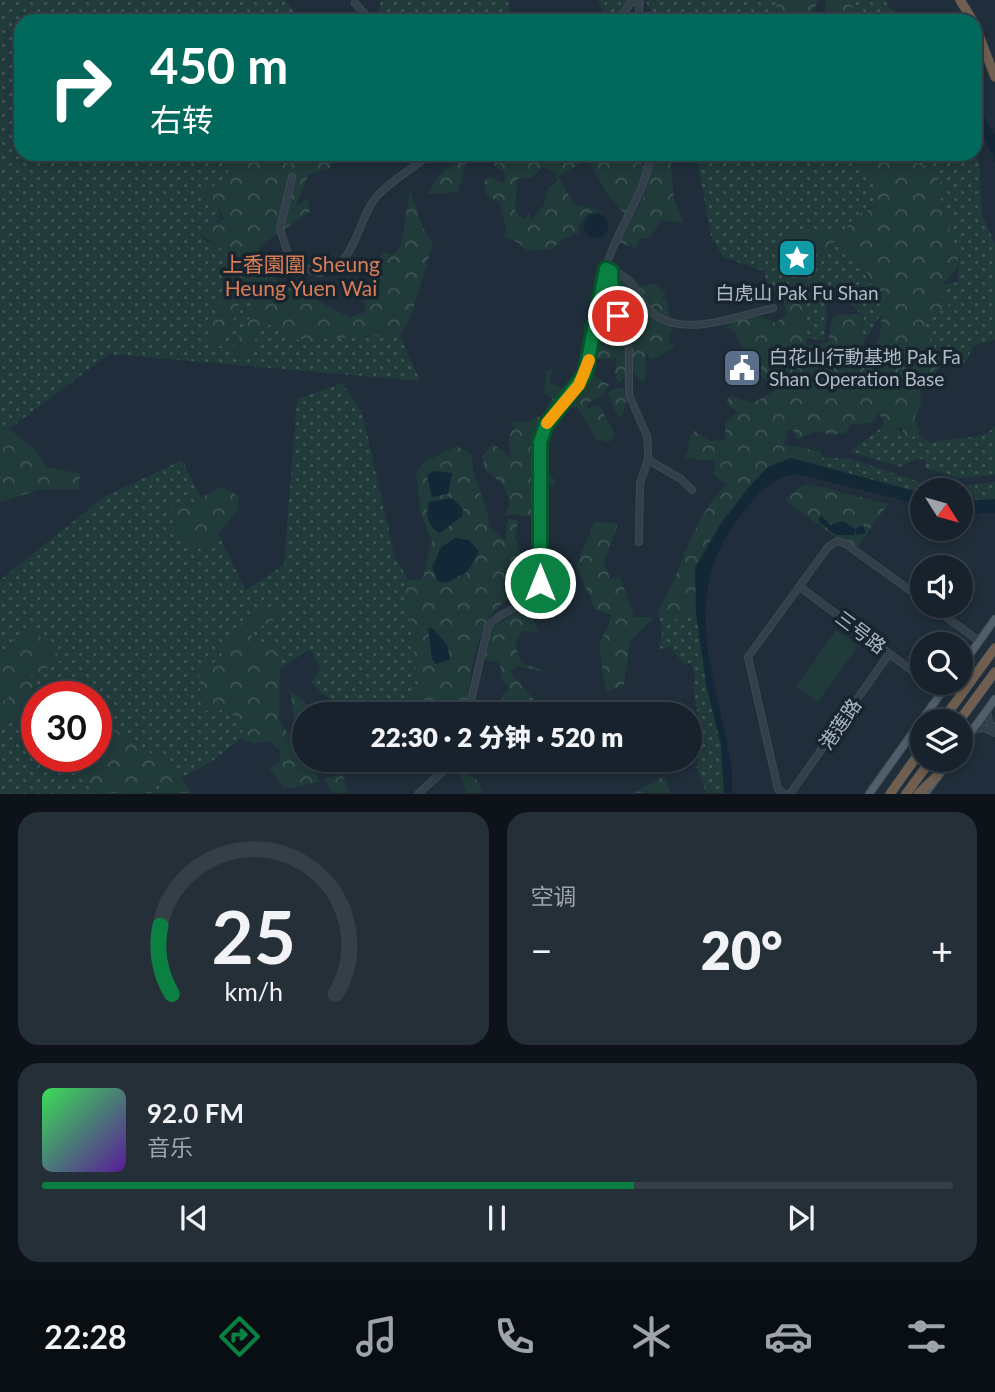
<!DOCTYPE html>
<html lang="zh">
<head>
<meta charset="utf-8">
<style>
	body { margin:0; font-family:Lato,"Noto Sans SC",sans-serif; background:#242f38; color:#f1f3f6; height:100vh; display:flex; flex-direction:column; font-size:26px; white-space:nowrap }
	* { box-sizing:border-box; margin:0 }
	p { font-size:23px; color:#9ea4a9 }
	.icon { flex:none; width:38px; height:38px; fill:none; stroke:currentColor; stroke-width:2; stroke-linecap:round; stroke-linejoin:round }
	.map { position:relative; height:794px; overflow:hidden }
	.sheet { display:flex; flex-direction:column; gap:18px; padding:18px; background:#0d1318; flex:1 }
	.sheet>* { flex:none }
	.hud { position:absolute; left:14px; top:14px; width:968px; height:147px; border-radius:21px; box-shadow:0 4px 10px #0003,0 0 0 2px #363f48; background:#00695c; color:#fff; overflow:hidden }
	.needle { width:46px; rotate:127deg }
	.controls { position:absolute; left:910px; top:478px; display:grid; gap:14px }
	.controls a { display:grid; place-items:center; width:63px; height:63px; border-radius:50%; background:#17222c; box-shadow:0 4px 10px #0003,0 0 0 2px #363f48; font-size:35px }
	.speed { position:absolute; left:21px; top:681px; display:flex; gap:14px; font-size:35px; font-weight:700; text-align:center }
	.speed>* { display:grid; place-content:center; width:91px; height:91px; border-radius:50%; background:#17222c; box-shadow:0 4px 10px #0003,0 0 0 2px #363f48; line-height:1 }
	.speed .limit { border:10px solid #d22; background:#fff; color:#111 }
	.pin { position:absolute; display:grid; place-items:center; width:60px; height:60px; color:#fff; margin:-30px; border:4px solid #fff; border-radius:50%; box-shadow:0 2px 7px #0007 }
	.me { position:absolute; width:77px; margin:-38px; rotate:0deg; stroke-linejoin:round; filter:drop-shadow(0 0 5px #0008) }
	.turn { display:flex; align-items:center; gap:24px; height:147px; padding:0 21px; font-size:32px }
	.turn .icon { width:91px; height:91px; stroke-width:2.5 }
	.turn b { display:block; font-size:49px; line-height:60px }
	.big { font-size:52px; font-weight:800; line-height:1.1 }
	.sheet .widget { flex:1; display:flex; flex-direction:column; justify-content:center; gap:10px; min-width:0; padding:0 24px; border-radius:21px; background:#242f38 }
	.sheet .dial { align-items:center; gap:0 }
	.dial svg { height:182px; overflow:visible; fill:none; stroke:#363f48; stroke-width:7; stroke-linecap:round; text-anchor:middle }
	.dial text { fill:#f1f3f6; stroke:none }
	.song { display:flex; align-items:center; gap:21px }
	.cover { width:84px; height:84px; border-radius:10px; background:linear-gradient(135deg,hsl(130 70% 55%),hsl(270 70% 35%)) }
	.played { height:7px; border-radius:4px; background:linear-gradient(90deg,#0b8043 65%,#363f48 65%) }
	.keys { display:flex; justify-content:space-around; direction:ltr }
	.heat { display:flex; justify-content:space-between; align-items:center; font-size:38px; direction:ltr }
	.sheet .tiles { flex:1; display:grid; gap:18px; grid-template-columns:1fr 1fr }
	.widget:last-child { grid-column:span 2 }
	.trip { position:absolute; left:292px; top:702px; width:410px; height:70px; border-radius:35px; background:#17222c; box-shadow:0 4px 10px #0003,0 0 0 2px #363f48; font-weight:800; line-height:70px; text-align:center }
	.dock { display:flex; height:112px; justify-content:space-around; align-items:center; background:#090e12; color:#9ea4a9 }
	.dock .icon { width:49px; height:49px }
	.dock .current { color:#0b8043 }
	.dock b { font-size:32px; color:#f1f3f6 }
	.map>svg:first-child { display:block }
	.grass { fill:url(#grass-dots); fill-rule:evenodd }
	.forest { fill:url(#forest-crowns); fill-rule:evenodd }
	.pitch { fill:#213b3a }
	.water { fill:#132737 }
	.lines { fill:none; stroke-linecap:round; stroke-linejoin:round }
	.minor-casing { stroke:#3d4953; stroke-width:8 }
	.major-casing { stroke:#3d4953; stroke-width:9 }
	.highway-casing { stroke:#3e4b54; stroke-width:10 }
	.minor { stroke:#33404a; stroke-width:6 }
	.major { stroke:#515f6a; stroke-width:7 }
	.highway { stroke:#705f50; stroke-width:9 }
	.route-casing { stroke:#07532c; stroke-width:18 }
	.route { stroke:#0b8043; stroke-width:12 }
	.slow { stroke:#f59e0b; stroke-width:12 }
	.labels { text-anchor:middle; stroke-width:7; stroke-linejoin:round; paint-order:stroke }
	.poi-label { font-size:19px; fill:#aebbc6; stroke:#19252e }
	.street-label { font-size:19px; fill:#aebbc6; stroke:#19252e }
	.neighbourhood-label { font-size:21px; fill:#da7c55; stroke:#19252e }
</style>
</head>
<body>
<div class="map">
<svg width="995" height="794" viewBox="0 0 995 794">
	<defs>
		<pattern id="grass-dots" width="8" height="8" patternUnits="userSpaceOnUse" patternTransform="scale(1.75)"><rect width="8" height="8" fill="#213b3a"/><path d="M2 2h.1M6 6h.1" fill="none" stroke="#3f5555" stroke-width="1.8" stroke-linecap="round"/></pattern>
		<pattern id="forest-crowns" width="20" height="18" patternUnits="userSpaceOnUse" patternTransform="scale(1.75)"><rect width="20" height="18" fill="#213b3a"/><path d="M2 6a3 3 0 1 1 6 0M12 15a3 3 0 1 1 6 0" fill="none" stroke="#3f5555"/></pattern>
	</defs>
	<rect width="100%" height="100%" fill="#1f2e3a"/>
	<g class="grass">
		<path d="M0 0H285L303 21H21V154H229L228 177 218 206 220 219 200 233 201 238 226 251 235 271 223 345 250 275 259 284 256 307 239 361 267 322 292 340 400 335 420 381 109 354 0 436Z"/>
		<path d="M381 0H508L511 21H376Z"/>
		<path d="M598 0H628L623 8 607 20Z"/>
		<path d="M645 0H781L776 6 777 21H657Z"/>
		<path d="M850 0H885L898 21H857Z"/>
		<path d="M975 149 979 162 982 214 995 244V340L973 346 965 364H942L923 320 931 313 946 310 949 302 935 292 941 285 958 282 959 252 949 232 951 217 938 195V182L919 168 913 156 975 154Z"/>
		<path d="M696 154H860L888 202C866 207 856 214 842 233L876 292 882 313 857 352 864 317 843 296 823 283 827 315 824 340 803 338 801 325 809 293 801 279 769 294 764 271 723 257 711 236Z"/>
		<path d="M342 383 362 412 395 558 409 580 405 586 419 691 401 704C388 701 381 708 369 710 344 716 327 698 311 682L321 668 310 649 280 669 245 723 241 738 214 760 181 778 192 793 0 794V580L104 497 182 460 246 590 284 565 297 399ZM37 696H96V756H37Z"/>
		<path d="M995 426V475L958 478 925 468V461L918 458 901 467 849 452 880 429 895 427 906 437 918 434 931 443C951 436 983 442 995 426Z"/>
		<path d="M822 457 850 459 938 488 995 482V504L961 508V490H922V499L826 473Z"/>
		<path d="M658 610 673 620 699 613 706 669 728 763V793H706L697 768 701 735 693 686 695 674 691 663 684 664 670 647 659 649 662 632Z"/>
	</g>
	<g class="forest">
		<path d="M781 0H820L804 21H777L776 6Z"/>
		<path d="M826 0H850L857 21H824Z"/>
		<path d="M229 154H338L329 169 308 175C306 187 299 193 296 206L308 199 310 212 261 245 252 269 262 271 271 261 273 265 268 275 349 317 365 312 363 293 383 251 391 256 401 246 410 189 422 226 433 244 410 319 400 335 291 340 267 323 239 362 233 348 257 304 259 284 250 276 223 346 217 347 207 331 235 271 227 268V252L199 233 224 219 218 206 203 193 228 177Z"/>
		<path d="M498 154H632L647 170 626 216 607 193 588 160 558 176 574 204 605 212 588 213 579 227V233L564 238 552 249 526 251 519 243 504 237 506 227 500 204 486 194 484 183 488 177 505 183V173L494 165ZM544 167 556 173 557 183 548 187 544 205 532 220 529 211 524 219 515 211 517 179 531 178Z"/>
		<path d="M654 154H670L674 199 684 223 662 220 650 237 640 239 636 248 619 243 643 198Z"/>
		<path d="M848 154H914L919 165 932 166 938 170V181L944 183V192L938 195 951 217 949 231 959 252 957 268 935 292 950 302 946 310 931 313 923 320 941 362 934 378 925 382 920 391 922 404 914 419 920 432 907 441 901 427 889 435 881 430 884 421 878 413 874 423 852 424 845 433 832 435 816 431 798 439 793 430H787L784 444 821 452 826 473 768 474 699 571V613L673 620 658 610C683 571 691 518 726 485L712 472 716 469 714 460 684 459C690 449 687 441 694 431L710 441 725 440V423L738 412 726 404 729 396 753 403 776 390 753 370 734 331 726 327 730 323 760 316 775 323 787 315 782 295 788 285 800 277C812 302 801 322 807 346L828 342 832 318 836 315 863 314 857 358 863 364C901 327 874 268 837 240L819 255 798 239 790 243V230C804 227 824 235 842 233L855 216 879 205C876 175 865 175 848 154Z"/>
		<path d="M467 161 458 192 428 194C436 176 448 163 467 161Z"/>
		<path d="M608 272 620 334 630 356V372L618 384 615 372 616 358 597 359V366L593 375 609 385 603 395 586 404 588 408 599 404 615 435 609 442 596 439 578 408 562 406 547 415 546 410 553 398 544 393 547 371 552 370 550 382 566 391 569 399 571 388 584 376C584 361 589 354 591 340L584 337V325L590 313 595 319 607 313 616 324 607 304 601 310Z"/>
		<path d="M613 275H630L642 287 653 283 666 292 662 298 667 300 672 329 668 341 676 347 652 359 646 353 645 381H640L633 372 629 342 612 283Z"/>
		<path d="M615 388H623L626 401 622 417 614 410 608 393Z"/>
		<path d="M540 416 539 433 534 443 537 453 531 459 556 481 553 487 543 482 530 489 542 490V497L532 496 535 501 541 500 540 513 547 522 541 523V527L535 525 534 513 532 516 505 515 510 505C506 485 500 481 485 470L482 456 493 444 512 458C510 448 505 438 514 428L510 421 526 422Z"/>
		<path d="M0 422 31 446 47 467 80 474 79 489H43L0 502Z"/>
		<path d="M457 446 472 455C472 481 488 501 489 527L505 541 508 519 518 521 515 538 529 576C522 593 501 600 491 615 473 641 471 681 465 711L436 706 427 714H371L378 702 397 704 419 690 405 585 409 580 423 579 432 541 420 512 416 472 423 463Z"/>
		<path d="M810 484 888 504 857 547 834 536 785 500 803 485Z"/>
		<path d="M221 487 239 496 237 512 203 551 177 533 167 506 182 508Z"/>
		<path d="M595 521 618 524 604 562 610 579 620 577 634 617H654L630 641 624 685 606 692 599 646 612 615 595 609 576 566Z"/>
		<path d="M527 606 539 632 522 631 515 645 521 662 545 672 518 666 509 671 535 701H521L516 714C505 714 504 705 501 696L510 689 501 678 500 663 482 659 492 628Z"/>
		<path d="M279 607 277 618 248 633 258 643 285 644 272 663 280 669 279 721 304 754V760L312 764 320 782 285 789 269 768 279 762 281 751 269 741 253 744 241 738 244 723 227 710 201 711 199 672 219 659 247 615Z"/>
		<path d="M30 627 63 659 28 678 39 696H37V732L27 723 0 720V703L11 697 0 690C0 655 0 647 30 627Z"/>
		<path d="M290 690 312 708 332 714H304V737L296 733Z"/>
		<path d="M116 730 173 768 192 793H167L152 780 159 793H90L88 778 63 769 56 756H96V732Z"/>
		<path d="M459 771 476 779 484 793H467Z"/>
		<path d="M343 775 348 793H332L324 778Z"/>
		<path d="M664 776 671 793H633Z"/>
	</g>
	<path class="pitch" d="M836 630 858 646 818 702 796 686Z"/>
	<g class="water">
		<path d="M975 102 995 135V162L975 116Z"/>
		<circle cx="596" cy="226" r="12"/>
		<path d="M791 458 922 493V505L798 474C773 476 758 493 743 512 689 580 704 641 722 720 727 743 734 769 732 793H724L721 745 706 684 696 613 695 568 720 525 749 487 768 467Z"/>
		<path d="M433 471 452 473 448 494 432 497 427 476Z"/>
		<path d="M452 498 463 509 462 516 440 533C428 527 425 514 429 502Z"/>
		<path d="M995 499V513L961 514V501Z"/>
		<path d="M822 516 830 525 843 521 855 529 863 525 866 533 857 535 855 530 854 535H836L819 522V517Z"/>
		<path d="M456 538 469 540 479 552 467 572 446 583 438 581 432 568 441 547Z"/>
		<path d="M432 628 447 645 450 659 436 664 432 659 428 629Z"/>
	</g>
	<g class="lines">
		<defs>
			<g id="minor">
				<path d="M355 3 371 21"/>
				<path d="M611 21 624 13 631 2H640"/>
				<path d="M638 21 640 0"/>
				<path d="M292 177 280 229 291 263 319 273C359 266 356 217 379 194 392 180 415 167 430 154"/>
				<path d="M607 269C641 281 628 288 648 309 679 341 736 316 773 308"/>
				<path d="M611 271 612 299 629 349V395L647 436 648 448V460L640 483 639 542"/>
				<path d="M648 460 681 479 692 490"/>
				<path d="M800 587 922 678"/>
				<path d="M931 606 979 641"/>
				<path d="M928 682 942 693"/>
				<path d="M987 710 989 722 995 729"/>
				<path d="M468 714 488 626C503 608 529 609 539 586L540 438C549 412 575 397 585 372 599 340 597 301 606 267 618 225 643 201 651 154"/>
				<path d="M973 729 984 728 995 733"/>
				<path d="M418 794 455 760"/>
				<path d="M785 794 778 789 748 657 828 547 837 541 846 544 922 599"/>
				<path d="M790 794 889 654"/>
			</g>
			<g id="major">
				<path d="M961 667 995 619"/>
				<path d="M961 746 995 699"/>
				<path d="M869 794 949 682"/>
				<path d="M925 794 950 760"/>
			</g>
			<g id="highway">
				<path d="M960 0 973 21"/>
				<path d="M975 25 995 77"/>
				<path d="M942 721 995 648"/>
				<path d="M959 721 995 672"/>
				<path d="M890 794 922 749"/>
				<path d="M906 794 931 760"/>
				<path d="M918 794 937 776"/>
			</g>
		</defs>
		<use href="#minor" class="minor-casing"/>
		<use href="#major" class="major-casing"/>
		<use href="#highway" class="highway-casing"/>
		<use href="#minor" class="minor"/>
		<use href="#major" class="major"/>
		<use href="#highway" class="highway"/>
	</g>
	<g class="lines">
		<defs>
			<path id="route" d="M540 583V442L546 425 585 374 606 269 611 271 612 299 618 316"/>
		</defs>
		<use href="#route" class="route-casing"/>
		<use href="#route" class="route"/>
		<path class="slow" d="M547 423 579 385 589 360"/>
	</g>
	<defs>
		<symbol id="sight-square" viewBox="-11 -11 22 22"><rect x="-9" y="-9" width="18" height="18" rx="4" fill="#0f9aa8" stroke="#19252e"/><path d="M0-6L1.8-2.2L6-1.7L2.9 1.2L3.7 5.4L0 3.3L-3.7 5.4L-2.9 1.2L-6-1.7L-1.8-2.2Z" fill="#fff"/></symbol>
		<symbol id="civic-square" viewBox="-11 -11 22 22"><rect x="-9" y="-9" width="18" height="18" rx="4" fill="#5c6f8a" stroke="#19252e"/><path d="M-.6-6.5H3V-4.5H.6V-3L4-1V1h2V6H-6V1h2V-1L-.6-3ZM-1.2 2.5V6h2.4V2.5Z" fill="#fff"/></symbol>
	</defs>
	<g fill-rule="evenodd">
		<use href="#sight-square" x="775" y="236" width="44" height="44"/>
		<use href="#civic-square" x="720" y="346" width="44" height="44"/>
	</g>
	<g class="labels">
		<g class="poi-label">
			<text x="797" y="300">白虎山 Pak Fu Shan</text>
			<text x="769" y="364" text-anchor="start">白花山行動基地 Pak Fa<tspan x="769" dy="22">Shan Operation Base</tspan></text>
		</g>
		<g class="street-label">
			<text transform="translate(861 632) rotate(37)" y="7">三号路</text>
			<text transform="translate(840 724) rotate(-55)" y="7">港莲路</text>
		</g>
		<g class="neighbourhood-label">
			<text x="301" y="272">上香園圍 Sheung<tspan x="301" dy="24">Heung Yuen Wai</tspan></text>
		</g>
	</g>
</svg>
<div class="controls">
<a><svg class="needle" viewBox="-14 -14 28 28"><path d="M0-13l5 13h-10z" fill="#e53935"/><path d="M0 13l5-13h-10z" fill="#9ea4a9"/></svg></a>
<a><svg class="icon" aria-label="sound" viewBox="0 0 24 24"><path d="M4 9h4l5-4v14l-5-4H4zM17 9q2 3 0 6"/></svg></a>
<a><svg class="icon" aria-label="search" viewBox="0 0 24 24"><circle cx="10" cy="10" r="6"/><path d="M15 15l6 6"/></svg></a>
<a><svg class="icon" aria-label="layers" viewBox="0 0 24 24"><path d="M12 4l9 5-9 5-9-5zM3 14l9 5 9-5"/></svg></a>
</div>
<div class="speed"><div class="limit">30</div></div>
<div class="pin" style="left:618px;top:316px;background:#d93025"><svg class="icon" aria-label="arrive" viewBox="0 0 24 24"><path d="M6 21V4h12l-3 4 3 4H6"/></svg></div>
<svg class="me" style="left:540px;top:583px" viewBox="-20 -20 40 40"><circle r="17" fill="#0b8043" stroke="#fff" stroke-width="3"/><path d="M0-11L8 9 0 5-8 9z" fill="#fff"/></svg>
<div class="trip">22:30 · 2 分钟 · 520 m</div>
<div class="hud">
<div class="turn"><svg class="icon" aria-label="right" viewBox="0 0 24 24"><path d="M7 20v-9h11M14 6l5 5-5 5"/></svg><div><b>450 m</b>右转</div></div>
</div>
</div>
<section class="sheet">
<div class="tiles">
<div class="widget dial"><svg viewBox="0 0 100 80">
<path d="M14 69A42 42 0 1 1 86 69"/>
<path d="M14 69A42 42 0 0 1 9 39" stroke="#0b8043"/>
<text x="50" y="56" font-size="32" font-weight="700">25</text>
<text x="50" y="72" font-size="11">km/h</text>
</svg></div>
<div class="widget"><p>空调</p>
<div class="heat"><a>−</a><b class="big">20°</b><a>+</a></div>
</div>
<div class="widget">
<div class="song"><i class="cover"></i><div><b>92.0 FM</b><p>音乐</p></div></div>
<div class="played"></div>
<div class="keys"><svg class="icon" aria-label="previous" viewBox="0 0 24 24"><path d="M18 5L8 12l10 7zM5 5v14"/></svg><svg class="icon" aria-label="pause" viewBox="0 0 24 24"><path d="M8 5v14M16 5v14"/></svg><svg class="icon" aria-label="next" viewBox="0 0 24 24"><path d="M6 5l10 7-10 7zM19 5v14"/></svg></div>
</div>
</div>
</section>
<nav class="dock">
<b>22:28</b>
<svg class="icon current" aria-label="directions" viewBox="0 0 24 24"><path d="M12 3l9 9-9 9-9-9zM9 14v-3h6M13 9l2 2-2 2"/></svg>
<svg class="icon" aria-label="music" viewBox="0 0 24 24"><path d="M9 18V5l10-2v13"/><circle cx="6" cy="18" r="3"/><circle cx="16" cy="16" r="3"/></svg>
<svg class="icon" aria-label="phone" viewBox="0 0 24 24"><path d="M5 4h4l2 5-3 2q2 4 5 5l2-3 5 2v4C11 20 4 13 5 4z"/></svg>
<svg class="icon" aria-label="climate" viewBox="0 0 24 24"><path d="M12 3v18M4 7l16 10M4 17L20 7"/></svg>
<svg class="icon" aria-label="car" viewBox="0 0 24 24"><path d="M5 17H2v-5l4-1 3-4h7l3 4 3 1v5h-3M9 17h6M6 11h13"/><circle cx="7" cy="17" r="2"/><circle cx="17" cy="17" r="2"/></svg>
<svg class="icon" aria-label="filters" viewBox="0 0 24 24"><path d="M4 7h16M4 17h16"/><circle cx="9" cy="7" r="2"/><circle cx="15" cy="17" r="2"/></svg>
</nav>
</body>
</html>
